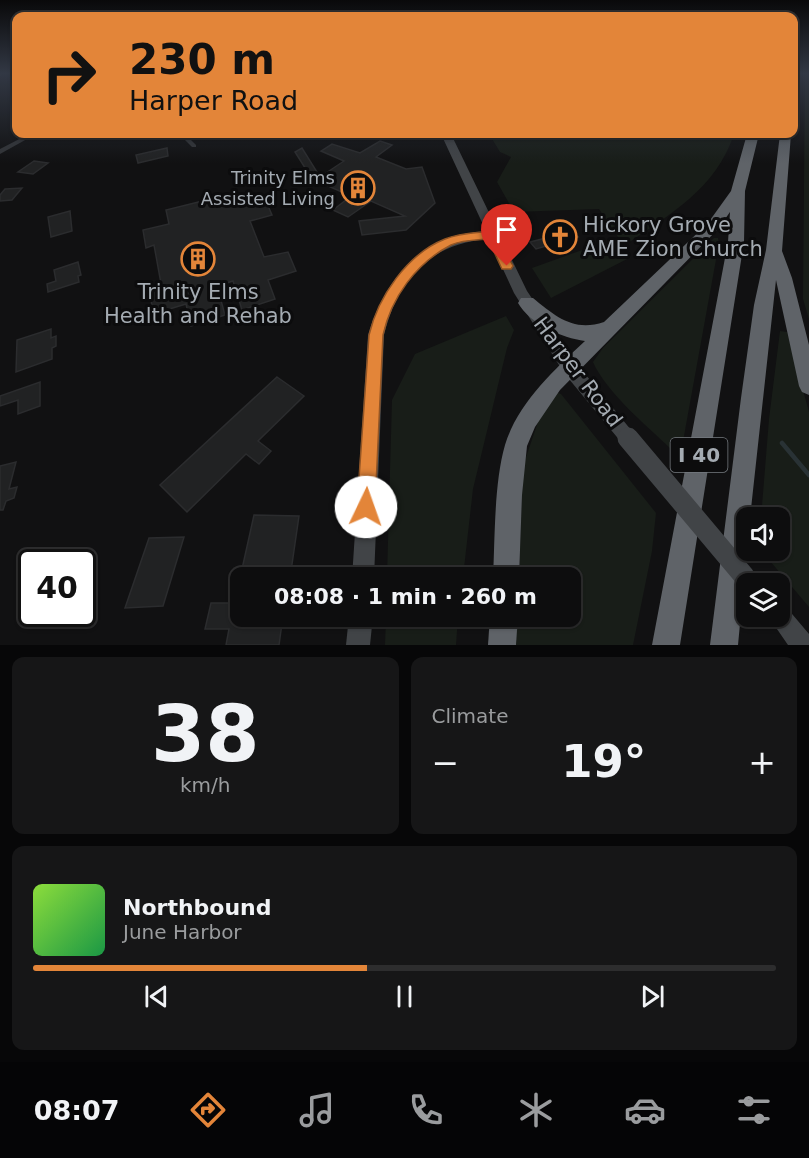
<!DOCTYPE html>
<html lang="en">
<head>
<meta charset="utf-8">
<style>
	body { margin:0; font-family:"DejaVu Sans",sans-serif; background:#161617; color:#f1f3f6; height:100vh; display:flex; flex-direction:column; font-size:22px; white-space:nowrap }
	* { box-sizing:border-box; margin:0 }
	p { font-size:20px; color:#9a9c9e }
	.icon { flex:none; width:33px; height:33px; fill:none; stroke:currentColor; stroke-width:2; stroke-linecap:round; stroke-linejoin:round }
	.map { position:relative; height:645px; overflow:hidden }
	.drawer { display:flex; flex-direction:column; gap:12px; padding:12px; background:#070708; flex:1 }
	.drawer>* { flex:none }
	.hud { position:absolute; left:12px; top:12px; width:786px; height:126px; border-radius:12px; box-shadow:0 2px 4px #0004,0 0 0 2px #2d2d2e; background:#e38539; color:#111; overflow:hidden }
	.controls { position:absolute; left:736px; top:507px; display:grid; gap:12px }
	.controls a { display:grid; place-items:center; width:54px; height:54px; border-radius:12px; background:#0d0d0e; box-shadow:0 2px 4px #0004,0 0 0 2px #2d2d2e; font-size:30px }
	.speed { position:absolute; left:18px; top:549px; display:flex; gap:12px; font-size:30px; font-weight:700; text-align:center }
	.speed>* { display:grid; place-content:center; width:78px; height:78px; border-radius:50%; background:#0d0d0e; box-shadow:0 2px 4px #0004,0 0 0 2px #2d2d2e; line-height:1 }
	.speed .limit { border:3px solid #111; border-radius:9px; background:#fff; color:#111 }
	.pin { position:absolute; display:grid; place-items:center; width:51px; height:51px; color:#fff; margin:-62px -26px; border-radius:50% 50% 50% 0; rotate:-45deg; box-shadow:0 0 6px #0007 }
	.pin .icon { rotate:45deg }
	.me { position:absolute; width:66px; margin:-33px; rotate:3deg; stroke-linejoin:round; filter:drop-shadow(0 0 4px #0008) }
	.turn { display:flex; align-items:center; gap:21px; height:126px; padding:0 18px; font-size:27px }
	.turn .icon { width:78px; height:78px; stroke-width:2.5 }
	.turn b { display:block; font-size:42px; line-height:51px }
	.big { font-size:45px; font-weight:600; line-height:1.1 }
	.drawer .tile { flex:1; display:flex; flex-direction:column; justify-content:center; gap:9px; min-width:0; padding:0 21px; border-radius:12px; background:#161617 }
	.drawer .dial { align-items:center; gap:0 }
	.dial b { font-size:78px; line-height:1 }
	.song { display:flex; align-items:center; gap:18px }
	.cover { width:72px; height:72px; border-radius:9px; background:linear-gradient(135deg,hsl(90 70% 55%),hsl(140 70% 35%)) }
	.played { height:6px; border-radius:3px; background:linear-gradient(90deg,#e38539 45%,#2d2d2e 45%) }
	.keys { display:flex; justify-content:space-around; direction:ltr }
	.heat { display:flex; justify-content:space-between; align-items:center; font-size:33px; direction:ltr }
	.drawer .tiles { flex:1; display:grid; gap:12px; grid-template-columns:1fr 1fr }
	.tile:last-child { grid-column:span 2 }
	.trip { position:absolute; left:230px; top:567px; width:351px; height:60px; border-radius:12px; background:#0d0d0e; box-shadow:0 2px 4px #0004,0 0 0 2px #2d2d2e; font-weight:600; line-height:60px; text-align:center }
	.tab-bar { display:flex; height:96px; justify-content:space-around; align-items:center; background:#050506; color:#9a9c9e }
	.tab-bar .icon { width:42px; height:42px }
	.tab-bar .selected { color:#e38539 }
	.tab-bar b { font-size:27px; color:#f1f3f6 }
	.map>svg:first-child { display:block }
	.green { fill:#181d18 }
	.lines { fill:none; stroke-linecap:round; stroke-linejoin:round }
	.stream { stroke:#293235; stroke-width:4.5 }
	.building { fill:#212223; stroke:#2b2c2e; stroke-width:1.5 }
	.street { fill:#323437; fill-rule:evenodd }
	.secondary { fill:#414447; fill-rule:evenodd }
	.highway { fill:#5f6368; fill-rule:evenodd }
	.secondary-bridge-far1 { stroke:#414447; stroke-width:16 }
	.secondary-bridge { stroke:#414447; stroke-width:21 }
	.route { fill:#e38539; stroke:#945625; stroke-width:1.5 }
	.labels { text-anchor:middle; stroke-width:6; stroke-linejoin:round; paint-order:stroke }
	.far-poi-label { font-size:18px; fill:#a4abb2; stroke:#0c0c0d; text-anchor:end }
	.shield { fill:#0c0c0d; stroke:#767b80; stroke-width:1.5 }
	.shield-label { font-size:20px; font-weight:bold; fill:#a4abb2 }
	.poi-label { font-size:21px; fill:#a4abb2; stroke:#0c0c0d; text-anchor:start }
	.street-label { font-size:21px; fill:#a4abb2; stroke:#0c0c0d }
</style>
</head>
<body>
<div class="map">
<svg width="809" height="645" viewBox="0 0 809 645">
	<rect width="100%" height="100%" fill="#111112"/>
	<g class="green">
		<path d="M805 73H809V319L803 299Z"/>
		<path d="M489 134H734C716 189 670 214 624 246L599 209 514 212 497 182 511 157 500 152Z"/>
		<path d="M714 238H718L719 243 684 436 682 442 670 448C646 425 606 392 593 362L603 348Z"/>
		<path d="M610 240 631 257 551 298 532 268Z"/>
		<path d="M506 316 514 330 507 348 473 489 463 577H387L392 400 415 354Z"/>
		<path d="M780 331 787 332 809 412V607L770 561 764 551 780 550V518H761L769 419Z"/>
		<path d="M556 392 561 394 656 513 652 551 633 645H516L517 617 570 616V578L519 577 523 466 539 419Z"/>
		<path d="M386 617H458L456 645H385Z"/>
	</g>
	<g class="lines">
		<path class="stream" d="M782 443 809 475"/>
	</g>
	<g class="building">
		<path d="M380 141 392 145 376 157 406 169 422 167 435 203 406 230 362 235 359 221 405 216 371 201 348 217 333 210 351 196 312 179 295 152 302 148 320 177 344 161 321 151 332 144 360 153Z"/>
		<path d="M167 148 168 156 138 163 136 155Z"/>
		<path d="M34 161 48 163 33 174 18 172Z"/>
		<path d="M22 188 12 200 0 201V195L5 189Z"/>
		<path d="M235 193 240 206 265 199 272 215 250 221 264 257 288 252 296 271 268 280 275 299 242 310 233 281 217 286 225 315 191 326 186 304 153 314 150 292 162 289 154 245 146 248 143 230 169 224 166 210Z"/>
		<path d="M70 211 72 231 51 237 48 217Z"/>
		<path d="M568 227 578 237 536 249 530 242 546 238 544 236 552 234 549 231Z"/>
		<path d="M78 262 81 275 78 276 79 282 48 292 47 284 56 281 54 270Z"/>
		<path d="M51 329V338L56 336V346L52 348V359L16 372 17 340Z"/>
		<path d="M277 377 304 396 258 441 271 451 259 464 246 454 187 512 160 485Z"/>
		<path d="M40 382V406L18 414V400L0 406V396Z"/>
		<path d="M16 462 9 489 17 487 14 498 6 501 3 510H0V466Z"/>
		<path d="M254 515 299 516 290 578H240Z"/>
		<path d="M184 537 163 606 125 608 149 538Z"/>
		<path d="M211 603H240V616H283L279 645H226L229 629H205Z"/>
	</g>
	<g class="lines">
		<g class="street">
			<path d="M0 73H5L0 76Z"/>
			<path d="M29 134H36L0 154V149Z"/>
			<path d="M179 134H185L196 145V147H192Z"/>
		</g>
		<g class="secondary">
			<path d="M441 134H451L527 291 576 363 636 436 633 442 627 444 621 442 564 373 514 293 489 239C430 243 398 279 384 335L374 578H352L368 335C386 276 423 235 486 231Z"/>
			<path d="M780 605 787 608 809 634V645H788L768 616H780Z"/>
			<path d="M349 616H373L370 645H346Z"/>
		</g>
		<g class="highway">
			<path d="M747 134H759L745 191 744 242 680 645H652L728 242 730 212 718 229 560 390 535 427 527 446 522 495 519 578H493C495 538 494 483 505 445 518 403 553 371 585 341 562 338 530 324 518 303L521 298H533C556 317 574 332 604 322L708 223 731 191Z"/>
			<path d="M780 134H791L782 251 792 278 809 345V395L802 392 799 386 776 280 750 518H747V550L738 645H710L741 398 754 305 766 250Z"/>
			<path d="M490 616H518L516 645H488Z"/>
		</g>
		<path class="secondary-bridge-far1" d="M627 436 630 439"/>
		<path class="secondary-bridge" d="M628 438 744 576"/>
	</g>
	<linearGradient id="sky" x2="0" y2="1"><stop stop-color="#09090a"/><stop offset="0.45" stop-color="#323844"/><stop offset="1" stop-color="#323844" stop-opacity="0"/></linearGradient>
	<rect width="809" height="163" fill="url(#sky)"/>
	<path class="route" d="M491 231 497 235 513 266 511 269H502L488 239C476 240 462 240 451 245 416 263 391 298 383 335L375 507 373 514 366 516 360 514 357 507 369 335C378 297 407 254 445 239 460 233 476 233 491 231Z"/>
	<defs>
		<symbol id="building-ring" viewBox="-11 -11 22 22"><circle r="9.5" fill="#0c0c0d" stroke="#e38539" stroke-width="1.5"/><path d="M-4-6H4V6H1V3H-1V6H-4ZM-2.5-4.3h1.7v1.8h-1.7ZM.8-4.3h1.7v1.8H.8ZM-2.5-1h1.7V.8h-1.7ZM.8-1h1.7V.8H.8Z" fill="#e38539"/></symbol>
		<symbol id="church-ring" viewBox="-11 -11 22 22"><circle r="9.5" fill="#0c0c0d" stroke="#e38539" stroke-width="1.5"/><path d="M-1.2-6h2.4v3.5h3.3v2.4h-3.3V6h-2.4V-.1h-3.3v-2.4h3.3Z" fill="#e38539"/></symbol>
	</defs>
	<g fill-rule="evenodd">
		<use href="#building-ring" x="339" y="169" width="38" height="38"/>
		<use href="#church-ring" x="541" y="218" width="38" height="38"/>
		<use href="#building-ring" x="179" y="240" width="38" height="38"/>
	</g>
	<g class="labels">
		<g class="far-poi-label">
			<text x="335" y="184">Trinity Elms<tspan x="335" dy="21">Assisted Living</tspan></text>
		</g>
		<rect class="shield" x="670.5" y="438" width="57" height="34" rx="4.5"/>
		<g class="shield-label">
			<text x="699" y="462">I 40</text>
		</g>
		<g class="poi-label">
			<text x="583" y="232">Hickory Grove<tspan x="583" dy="24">AME Zion Church</tspan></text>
			<text x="198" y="299" text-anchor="middle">Trinity Elms<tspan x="198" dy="24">Health and Rehab</tspan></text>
		</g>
		<g class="street-label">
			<text transform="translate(578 372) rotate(53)" y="7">Harper Road</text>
		</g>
	</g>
</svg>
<div class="controls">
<a><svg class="icon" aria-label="sound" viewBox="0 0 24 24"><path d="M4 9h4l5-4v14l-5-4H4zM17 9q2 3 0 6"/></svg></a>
<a><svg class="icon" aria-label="layers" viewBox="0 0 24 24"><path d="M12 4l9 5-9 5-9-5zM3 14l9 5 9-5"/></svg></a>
</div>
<div class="speed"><div class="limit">40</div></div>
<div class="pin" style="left:507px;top:266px;background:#d93025"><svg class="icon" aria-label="arrive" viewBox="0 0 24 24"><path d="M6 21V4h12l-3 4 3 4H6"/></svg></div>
<svg class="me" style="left:366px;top:507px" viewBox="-20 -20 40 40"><circle r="19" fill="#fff"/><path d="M0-13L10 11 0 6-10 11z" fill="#e38539"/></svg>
<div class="trip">08:08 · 1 min · 260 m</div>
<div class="hud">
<div class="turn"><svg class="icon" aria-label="right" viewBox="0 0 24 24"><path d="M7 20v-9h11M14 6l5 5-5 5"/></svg><div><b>230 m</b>Harper Road</div></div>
</div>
</div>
<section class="drawer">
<div class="tiles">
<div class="tile dial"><b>38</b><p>km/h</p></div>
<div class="tile"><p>Climate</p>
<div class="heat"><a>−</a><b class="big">19°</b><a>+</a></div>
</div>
<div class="tile">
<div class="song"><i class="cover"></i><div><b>Northbound</b><p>June Harbor</p></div></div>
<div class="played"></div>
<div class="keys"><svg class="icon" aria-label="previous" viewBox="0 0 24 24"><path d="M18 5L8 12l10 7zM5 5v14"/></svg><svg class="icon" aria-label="pause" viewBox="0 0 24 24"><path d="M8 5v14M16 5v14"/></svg><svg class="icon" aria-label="next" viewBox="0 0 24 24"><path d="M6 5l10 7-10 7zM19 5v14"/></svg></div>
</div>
</div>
</section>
<nav class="tab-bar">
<b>08:07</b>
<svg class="icon selected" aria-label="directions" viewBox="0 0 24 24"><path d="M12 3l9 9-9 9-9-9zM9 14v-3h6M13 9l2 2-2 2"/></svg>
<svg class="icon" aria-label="music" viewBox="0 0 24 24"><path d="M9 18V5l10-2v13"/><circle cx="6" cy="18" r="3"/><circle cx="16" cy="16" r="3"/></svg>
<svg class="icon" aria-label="phone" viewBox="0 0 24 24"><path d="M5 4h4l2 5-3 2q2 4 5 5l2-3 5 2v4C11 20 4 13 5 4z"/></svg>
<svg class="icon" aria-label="climate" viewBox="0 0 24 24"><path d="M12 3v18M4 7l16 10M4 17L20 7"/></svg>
<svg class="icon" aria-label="car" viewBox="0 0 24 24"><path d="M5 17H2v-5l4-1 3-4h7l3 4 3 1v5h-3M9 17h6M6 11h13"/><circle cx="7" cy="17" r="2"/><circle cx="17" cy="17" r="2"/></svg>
<svg class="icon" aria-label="filters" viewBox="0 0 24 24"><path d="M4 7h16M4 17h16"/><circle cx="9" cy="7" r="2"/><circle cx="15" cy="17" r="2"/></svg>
</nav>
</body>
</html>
